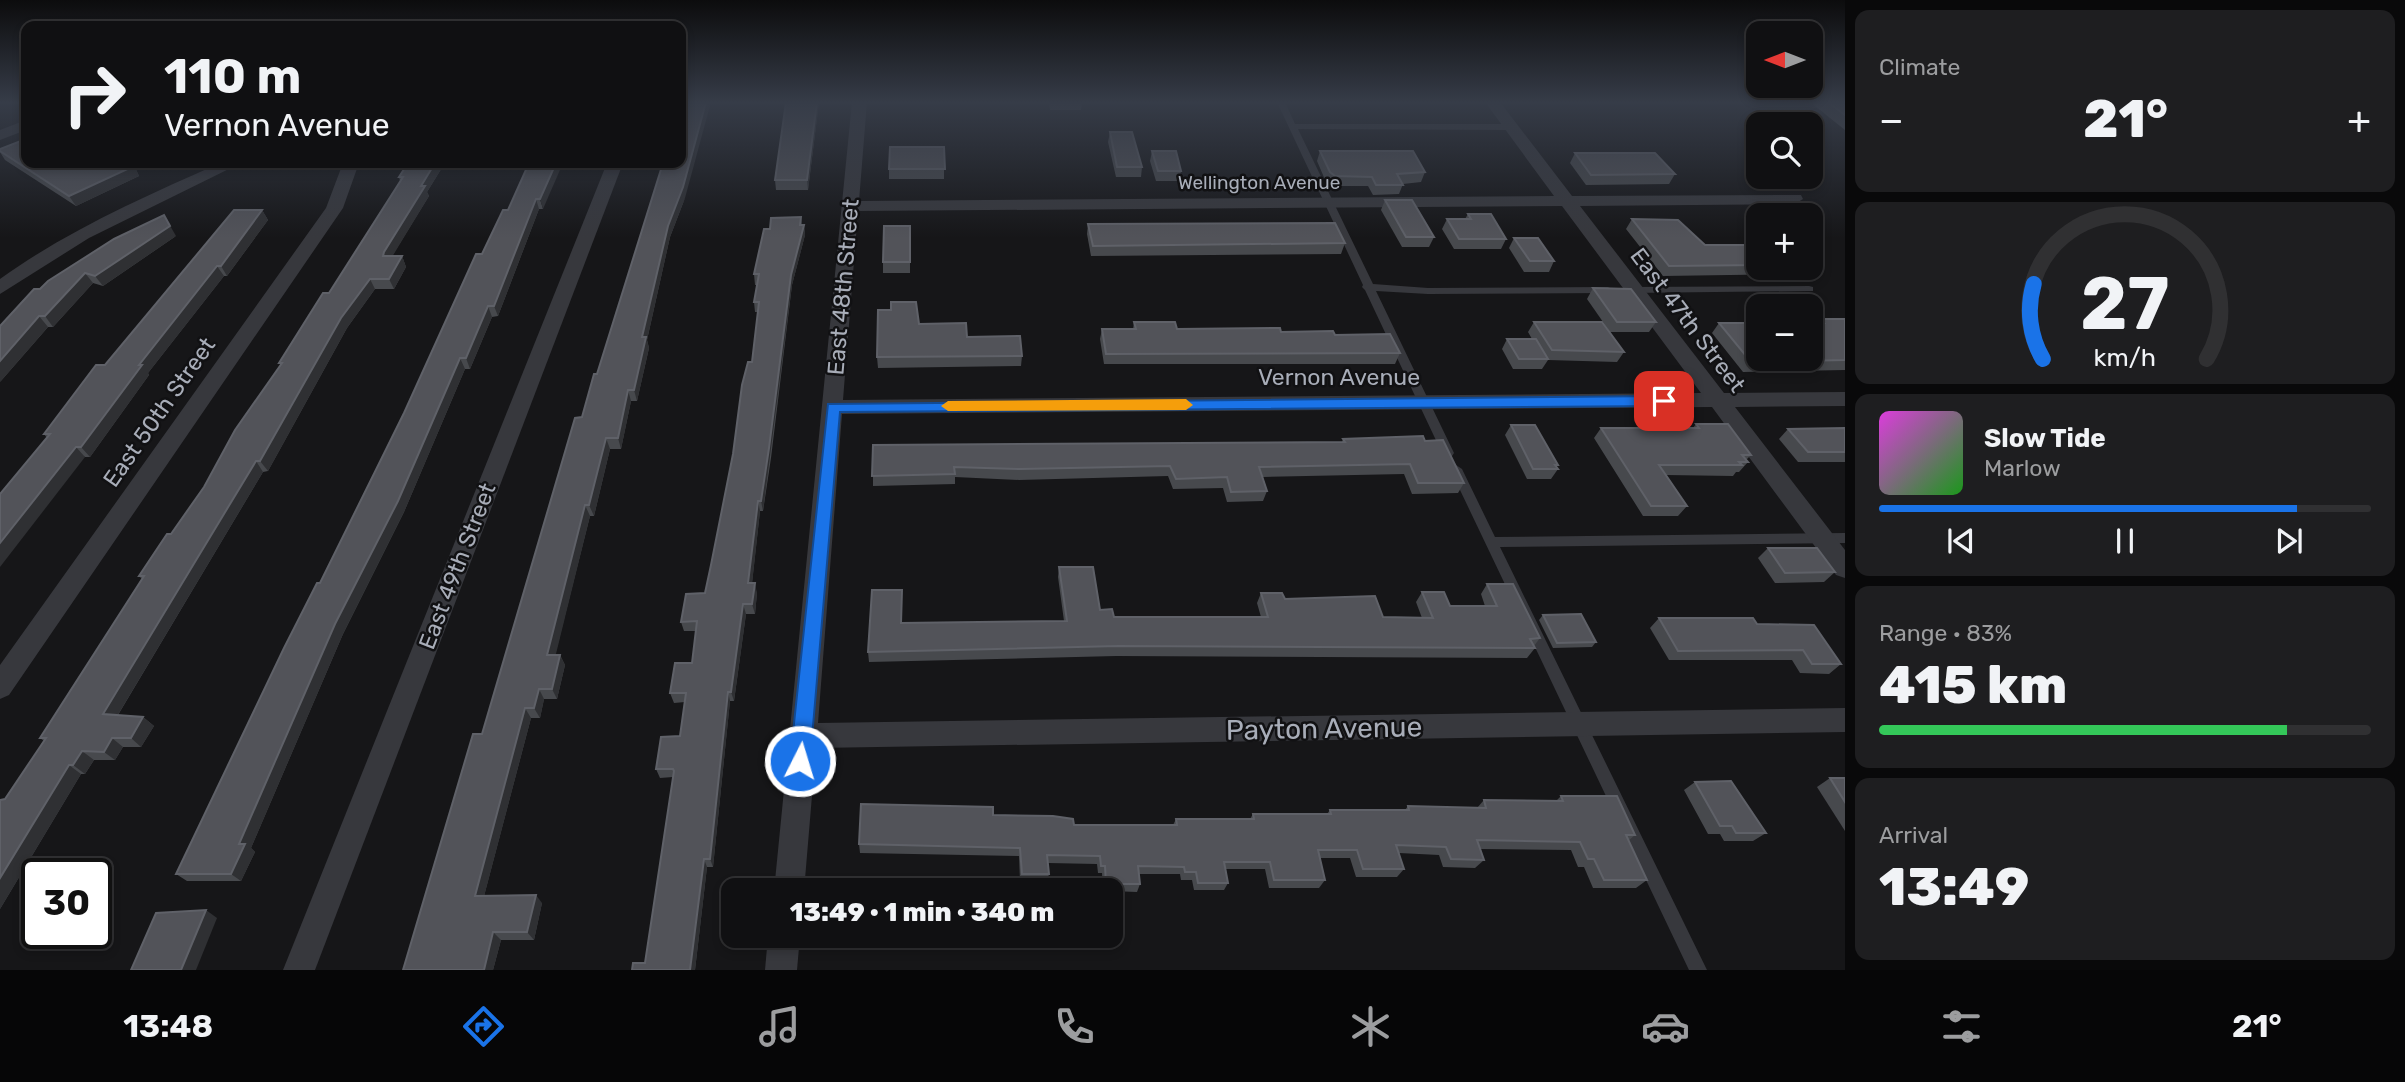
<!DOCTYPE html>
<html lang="en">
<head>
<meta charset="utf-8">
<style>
	body { margin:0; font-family:Rubik,sans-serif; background:#1e1e20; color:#f1f3f6; height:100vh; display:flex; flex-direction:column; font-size:26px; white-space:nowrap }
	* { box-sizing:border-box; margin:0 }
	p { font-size:23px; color:#9c9d9f }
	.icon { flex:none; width:38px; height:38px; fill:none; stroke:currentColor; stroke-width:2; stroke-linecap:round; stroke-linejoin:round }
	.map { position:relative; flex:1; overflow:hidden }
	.side { display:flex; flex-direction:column; gap:10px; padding:10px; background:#09090a; width:560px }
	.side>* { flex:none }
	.banner { position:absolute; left:21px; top:21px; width:665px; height:147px; border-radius:14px; box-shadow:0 4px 10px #0003,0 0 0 2px #303032; background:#101012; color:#f1f3f6; overflow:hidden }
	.needle { width:46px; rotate:270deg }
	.tools { position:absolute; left:1746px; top:21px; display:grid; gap:14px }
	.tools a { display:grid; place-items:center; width:77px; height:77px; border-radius:14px; background:#101012; box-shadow:0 4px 10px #0003,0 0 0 2px #303032; font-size:35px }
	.speed { position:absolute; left:21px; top:858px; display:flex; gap:14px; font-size:35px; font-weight:700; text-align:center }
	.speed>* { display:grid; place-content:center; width:91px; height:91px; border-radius:50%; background:#101012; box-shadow:0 4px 10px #0003,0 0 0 2px #303032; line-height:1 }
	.speed .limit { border:4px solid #111; border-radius:10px; background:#fff; color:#111 }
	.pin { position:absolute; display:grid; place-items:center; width:60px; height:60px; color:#fff; margin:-30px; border-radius:14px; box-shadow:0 4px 10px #0006 }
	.me { position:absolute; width:77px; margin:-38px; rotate:5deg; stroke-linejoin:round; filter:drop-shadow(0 0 5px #0008) }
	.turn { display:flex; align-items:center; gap:24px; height:147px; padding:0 28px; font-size:32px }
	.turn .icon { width:91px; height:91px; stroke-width:2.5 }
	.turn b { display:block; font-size:49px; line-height:60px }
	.big { font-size:52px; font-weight:800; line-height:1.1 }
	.side .widget { flex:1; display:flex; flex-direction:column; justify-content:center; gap:10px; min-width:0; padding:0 24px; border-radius:14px; background:#1e1e20 }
	.side .dial { align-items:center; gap:0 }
	.dial svg { height:182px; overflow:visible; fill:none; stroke:#303032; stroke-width:7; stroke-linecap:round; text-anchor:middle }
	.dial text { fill:#f1f3f6; stroke:none }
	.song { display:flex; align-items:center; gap:21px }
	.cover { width:84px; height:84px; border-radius:10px; background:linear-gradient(135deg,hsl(300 70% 55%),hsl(120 70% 35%)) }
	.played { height:7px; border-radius:4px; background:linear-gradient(90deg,#1a73e8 85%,#303032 85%) }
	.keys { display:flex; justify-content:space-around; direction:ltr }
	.heat { display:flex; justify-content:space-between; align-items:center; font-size:38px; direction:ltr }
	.charge { height:10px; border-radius:5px; background:linear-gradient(90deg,#34c759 83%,#303032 0) }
	.trip { position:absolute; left:721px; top:878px; width:402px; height:70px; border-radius:14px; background:#101012; box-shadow:0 4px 10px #0003,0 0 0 2px #303032; font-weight:800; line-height:70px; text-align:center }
	.tabs { display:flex; height:112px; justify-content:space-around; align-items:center; background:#060607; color:#9c9d9f }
	.tabs .icon { width:49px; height:49px }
	.tabs .on { color:#1a73e8 }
	.tabs b { font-size:32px; color:#f1f3f6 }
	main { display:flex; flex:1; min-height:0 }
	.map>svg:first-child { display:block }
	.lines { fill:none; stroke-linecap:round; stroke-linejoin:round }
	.service { fill:#37383d; fill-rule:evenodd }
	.minor { fill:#37383d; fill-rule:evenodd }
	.wall { fill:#47494d }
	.shaded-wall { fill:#2f3033 }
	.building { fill:#525359; stroke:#5f6168; stroke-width:2 }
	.route { fill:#1a73e8; stroke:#114b97; stroke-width:2 }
	.slow { fill:#f59e0b }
	.labels { text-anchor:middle; stroke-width:5; stroke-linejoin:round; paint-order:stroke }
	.far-street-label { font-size:19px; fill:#a8adb8; stroke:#111113 }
	.street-label { font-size:23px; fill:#a8adb8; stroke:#111113 }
	.near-street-label { font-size:28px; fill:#a8adb8; stroke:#111113 }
</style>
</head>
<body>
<main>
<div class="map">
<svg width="1845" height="970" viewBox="0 0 1845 970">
	<rect width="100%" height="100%" fill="#161618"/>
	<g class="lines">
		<g class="service">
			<path d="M1277 102H1285L1295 124H1510L1514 127 1510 130 1298 129 1373 284 1428 288 1608 287 1613 290 1608 293 1428 294 1376 291 1454 453 1452 456 1448 457 1442 453 1365 290 1362 287 1363 285Z"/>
			<path d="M1809 286 1813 287V291L1629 293 1624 290 1629 287Z"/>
			<path d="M1456 465 1462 469 1495 537 1845 533V543L1500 547 1707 970H1689L1450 469Z"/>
		</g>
		<g class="minor">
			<path d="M852 102H867L859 201 1554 196 1485 102H1500L1572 196 1801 195 1803 199 1795 204 1580 206 1724 393 1845 392V406L1735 407 1845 550V578L1836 575 1712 407 842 414 818 723 1845 708V732L816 748 804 891H774ZM1562 206 1701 393 843 400 858 211Z"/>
			<path d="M26 120V130L0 140V130Z"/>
			<path d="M220 163H241L89 238 0 294V279C68 230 144 197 220 163Z"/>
			<path d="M343 163H359L343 208 9 695 0 699V665L326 208Z"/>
			<path d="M607 163H623L315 970H283Z"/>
			<path d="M768 936H800L797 970H765Z"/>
		</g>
	</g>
	<g class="wall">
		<path d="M819 102 808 190H776L775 180Z"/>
		<path d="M1049 102H1082L1081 110H1050Z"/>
		<path d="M1810 102H1845V130Z"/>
		<path d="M1110 132 1142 167 1141 177H1116L1108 142Z"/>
		<path d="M944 147V179H889V169Z"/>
		<path d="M0 149 26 163H133L139 176 76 206 5 160 0 152Z"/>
		<path d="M1152 151 1181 171 1179 181H1156L1150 161Z"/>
		<path d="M1320 151 1425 172 1421 182 1403 184 1399 194 1373 195 1368 186H1332L1326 182 1317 161Z"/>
		<path d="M1575 153 1675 174 1669 184 1586 185 1570 163Z"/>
		<path d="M529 163 543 209H539L498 316 492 317 470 369H465L404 512 343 634 251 848 255 852 241 881H187L176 874 482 254 508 210Z"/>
		<path d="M443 166 427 192 429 196 392 256H402L406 267 394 289H375L347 328 268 471 263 472 118 715 143 717 154 726 141 747H123L115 760H94L85 774H81L0 909 5 799 44 741 40 738 142 579 139 576 171 534 204 487 281 365 279 363 329 293 400 181 399 177Z"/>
		<path d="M685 198 670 237 647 340 649 348 637 401H631L621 449H610L594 516H590L555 655H560L565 665 557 699H544L540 718H531L484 896 542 903 534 940H501L493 970H403L482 734 582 417 597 374Z"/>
		<path d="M1385 200 1434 237 1429 247H1402L1381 210Z"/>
		<path d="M262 210 268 220 227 276H224L148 373 149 375 90 457H85L47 438 44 434 105 365Z"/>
		<path d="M1468 214 1506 239 1501 249H1454L1442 229 1447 219H1465Z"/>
		<path d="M801 217 802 225H804L805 235 792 285 771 458 763 511H760L752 583 757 593 755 614H746L734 701H730L713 867H707L695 970H632L645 963 673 777 660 778 656 769 680 736 685 702 674 703 670 693 692 663 696 631H684L681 622 705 593 752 362 758 312H755L754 302 757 285H755L754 274 770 229Z"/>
		<path d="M1632 219 1705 245H1759V268H1802L1797 274 1663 276 1626 229Z"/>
		<path d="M1088 224 1345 243 1341 254 1091 256 1087 234Z"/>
		<path d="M910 226V273H883V262Z"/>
		<path d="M176 236 103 286 93 283 53 327H48L0 382 40 289Z"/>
		<path d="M1514 238 1554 261 1549 272H1524L1509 248Z"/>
		<path d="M1593 288 1656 322 1649 332H1610L1587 299Z"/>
		<path d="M1821 319H1845V370L1743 372 1712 333 1719 323H1818Z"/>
		<path d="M1134 322 1177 329 1281 332 1335 335 1400 353 1395 364H1104L1100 339 1102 329H1133Z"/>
		<path d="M1534 322 1624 352 1617 362 1548 360 1542 369H1513L1502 349 1507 339H1532L1528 332Z"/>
		<path d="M919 324 967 337 1022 356 1021 366 878 368 877 357Z"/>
		<path d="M1696 424 1751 455 1746 460 1748 462 1739 472H1736L1733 476 1666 475 1687 506 1678 516H1643L1594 438 1601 428H1693Z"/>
		<path d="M1511 425 1558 465 1556 467 1558 469 1551 479H1527L1505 435Z"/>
		<path d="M1845 428V462H1798L1779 439 1788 429Z"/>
		<path d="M1343 439 1425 441 1464 483 1458 493 1412 494 1404 474 1263 477 1267 491 1263 501 1227 502 1223 488 1173 489 1168 476 1019 480 955 477V484L873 486V445L1342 442Z"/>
		<path d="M1768 548 1835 572 1824 582 1775 583 1758 558Z"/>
		<path d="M1059 567 1100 610 1114 617H1261L1257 603 1261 593 1285 599 1383 617 1422 618 1416 602 1422 592 1450 606H1485L1481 594 1487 584 1540 638 1534 646 1535 648 1527 658 1116 656 869 662 868 652 901 623 1064 621 1058 577Z"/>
		<path d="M1543 615 1596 642 1592 647 1553 648 1539 620Z"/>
		<path d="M1659 618 1757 624 1841 664 1829 674 1800 673 1792 660H1669L1650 628Z"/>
		<path d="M1830 778H1845V831L1817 787Z"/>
		<path d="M1695 782 1766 833 1753 841H1724L1720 834H1708L1684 790Z"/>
		<path d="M1561 796 1635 835 1628 841 1647 880 1636 888H1593L1584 867H1578L1571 850 1480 849 1484 860 1475 868 1443 867 1439 855 1399 853 1404 869 1397 877H1356L1350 858H1320L1325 880 1319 888H1269L1265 869H1226L1228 883 1224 890H1194L1192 880H1181L1180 874H1139L1140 884 1137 892 1111 891H1103L1102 873H1098L1097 864 1048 863 1049 874 1047 882 1020 881 1019 856 860 853 859 844 993 815 1074 825H1173L1176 819H1250L1253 814H1327L1330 810H1405L1408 806 1477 808 1484 800 1556 801Z"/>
	</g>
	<g class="shaded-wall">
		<path d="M706 102H711L685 198 670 237 647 340 649 348 637 401 634 390 642 337 668 226Z"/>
		<path d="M817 102H819L808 190 807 180Z"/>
		<path d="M131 163H133L139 176 76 206 69 196Z"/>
		<path d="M435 163H442L443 166 427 192 429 196 389 262 383 256 384 252Z"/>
		<path d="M556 163H563L543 209 540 199Z"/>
		<path d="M536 199 539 209 498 316 494 306Z"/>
		<path d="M262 210 268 220 227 276 221 266Z"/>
		<path d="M164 215 176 236 103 286 95 276Z"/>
		<path d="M801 217 802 227 804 225 805 235 792 285 763 511 761 501 791 275Z"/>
		<path d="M402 256 406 267 394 289 389 279Z"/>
		<path d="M217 266 224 276 148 373 149 375 90 457 81 447 139 365Z"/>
		<path d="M85 273 93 283 53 327 45 316Z"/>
		<path d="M370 279 375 289 347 328 268 471 260 461 341 318Z"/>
		<path d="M488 306 492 317 470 369 466 358Z"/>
		<path d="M39 316 48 327 0 382V361Z"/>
		<path d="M460 358 465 369 404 512 343 634 251 848 255 852 241 881 231 874 239 844 335 624Z"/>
		<path d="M628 390 631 401 621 449 618 438Z"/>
		<path d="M606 438 610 449 594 516 589 505Z"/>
		<path d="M76 447 85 457 0 567V543Z"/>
		<path d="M256 461 263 472 113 723 103 714Z"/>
		<path d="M758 501 760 511 751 593 748 583Z"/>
		<path d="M585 505 590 516 553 666 547 655Z"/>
		<path d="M755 583 757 593 755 614 752 604Z"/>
		<path d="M743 604 746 614 734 701 731 692Z"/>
		<path d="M560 655 565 665 557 699 552 689Z"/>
		<path d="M539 689 544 699 540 718 534 708Z"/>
		<path d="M728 692 730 701 713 867 710 859Z"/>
		<path d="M525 708 531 718 482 904 475 896Z"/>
		<path d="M143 717 154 726 141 747 131 738Z"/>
		<path d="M112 738 123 747 115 760 104 752Z"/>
		<path d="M82 751 94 760 85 774 73 765Z"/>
		<path d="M69 765 81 774 0 909V878Z"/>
		<path d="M704 859 707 867 695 970H690Z"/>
		<path d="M536 895 542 903 534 940 527 932Z"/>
		<path d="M206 910 217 918 196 970H181Z"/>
		<path d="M493 932 501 940 493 970H484Z"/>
	</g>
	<g class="building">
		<path d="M682 102H706L683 187 668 226 642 337H646L634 390H628L618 438H606L589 505H585L547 655H560L552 689H539L534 708H525L475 896 536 895 527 932H493L484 970H403L473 734H482L575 418 582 417 594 374H597L663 163H681V106Z"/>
		<path d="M786 102H817L807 180H775Z"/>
		<path d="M1828 102H1845V115Z"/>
		<path d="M1110 132H1132L1142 167H1117Z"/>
		<path d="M26 139V163H131L132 167 69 196 0 151V149Z"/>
		<path d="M890 147H944L945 169H889Z"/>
		<path d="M1152 151H1176L1181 171H1158Z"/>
		<path d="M1320 151H1413L1425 172 1397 174 1403 185H1376L1372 177 1335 176 1330 172Z"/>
		<path d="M1575 153H1655L1675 174 1591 175Z"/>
		<path d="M408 163H435L421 186H425L384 252 383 256H402L389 279H370L341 318 260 461H256L103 714 143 717 131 738H112L104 752 82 751 73 765H69L0 878V800L5 799 46 738H40L144 576H139L167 534H171L204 487 235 430 282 363H279L323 293H329L403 177H399Z"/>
		<path d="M529 163H556L540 199H536L494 306H488L466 358H460L398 501 335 624 239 844H245L231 874H176L284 648 317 583H320L404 413 476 254H482L503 210H508Z"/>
		<path d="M1385 200H1412L1434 237H1406Z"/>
		<path d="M234 210H262L221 266H217L139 365H142L81 447H76L0 543V494L50 434H44L96 365H105Z"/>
		<path d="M1468 214H1491L1506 239H1459L1447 219H1471Z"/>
		<path d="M164 215 170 226 95 276 85 273 45 316H39L0 361V326L34 289H40L48 281 114 239Z"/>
		<path d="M801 217 800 225H804L791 275 769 448 761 501H758L748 583H755L752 604H743L731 692H728L710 859H704L690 970H632L633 963H645L674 771 673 769H656L661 737 680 736 686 693H670L675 663H692L697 621 681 622 686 594 705 593 711 565 733 454 742 385 748 362H752L759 302H754L759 274H754L764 229H770L771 218Z"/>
		<path d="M1632 219 1678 220 1705 245H1759V265L1669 266Z"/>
		<path d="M1335 223 1345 243 1093 246 1088 224Z"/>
		<path d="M884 226H910V262H883Z"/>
		<path d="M1514 238H1538L1554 261H1530Z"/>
		<path d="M1593 288 1631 289 1656 322H1617Z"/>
		<path d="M891 302H916L919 324 966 323 967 337 1020 336 1022 356 877 357 878 310H891Z"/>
		<path d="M1821 319H1845V360L1751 362 1719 323H1759V359H1811V323H1824Z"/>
		<path d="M1134 322H1175L1177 329 1280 328 1281 332 1333 331 1335 335 1390 334 1400 353 1106 354 1102 329H1136Z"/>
		<path d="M1534 322H1602L1624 352 1552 350Z"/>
		<path d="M1507 339H1536L1548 359H1519Z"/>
		<path d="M1696 424H1728L1751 455H1742L1748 462H1739L1742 465H1659L1687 506H1651L1601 428H1699Z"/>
		<path d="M1511 425H1535L1558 465H1555L1558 469H1533Z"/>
		<path d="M1845 428V452H1808L1788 429Z"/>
		<path d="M1423 436 1425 441 1443 440 1464 483H1418L1410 464 1259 467 1267 491 1231 492 1227 477 1176 479 1170 466 1020 469 954 467 955 474 872 476 873 445 1345 442 1343 439Z"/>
		<path d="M1768 548H1817L1835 572 1785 573Z"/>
		<path d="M1059 567H1093L1100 610 1112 609 1114 617H1268L1261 593H1282L1285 599 1375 596 1383 617 1433 618 1422 592H1444L1450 606H1497L1487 584H1513L1540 638 1530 639 1535 648 1118 646 868 652 872 590H902L901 623 1067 621Z"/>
		<path d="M1581 614 1596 642 1557 643 1543 615Z"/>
		<path d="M1659 618H1753L1757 624 1814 625 1841 664H1812L1803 650 1678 651Z"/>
		<path d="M1830 778H1845V802Z"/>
		<path d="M1731 781 1766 833H1736L1732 826H1720L1695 782Z"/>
		<path d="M1561 796H1617L1635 835H1626L1647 880H1604L1594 859H1588L1580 842 1477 840 1484 860 1451 859 1446 847 1396 845 1404 869H1363L1357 850H1318L1325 880H1274L1270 862H1224L1228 883H1198L1196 872H1185L1184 867 1138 866 1140 884H1106L1105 866H1101L1100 856 1047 855 1049 874H1022L1020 848 859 844 861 804 993 807V815L1053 816 1073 819 1074 825H1177L1176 819H1254L1253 814H1331L1330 810H1409L1408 806 1486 808 1484 800 1563 801Z"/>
		<path d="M206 910 181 970H131L156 913Z"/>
	</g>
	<linearGradient id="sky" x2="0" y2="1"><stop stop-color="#0c0c0d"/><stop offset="0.43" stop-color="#363c48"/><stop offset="1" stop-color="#363c48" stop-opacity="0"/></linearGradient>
	<rect width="1845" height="238" fill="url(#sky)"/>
	<path class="route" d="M1664 396 1671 401 1664 406 840 412 810 761 807 768 800 771 793 768 790 761 828 404Z"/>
	<path class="slow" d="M1186 399 1193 405 1186 410 948 411 941 406 948 401Z"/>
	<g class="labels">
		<g class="far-street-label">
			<text x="1259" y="189">Wellington Avenue</text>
		</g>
		<g class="street-label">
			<text transform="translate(843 287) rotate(-85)" y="8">East 48th Street</text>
			<text transform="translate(1688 320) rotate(53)" y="8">East 47th Street</text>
			<text x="1339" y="385">Vernon Avenue</text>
			<text transform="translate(159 412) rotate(-55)" y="8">East 50th Street</text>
			<text transform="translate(457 566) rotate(-69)" y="8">East 49th Street</text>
		</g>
		<g class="near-street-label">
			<text transform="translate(1324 728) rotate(-1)" y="10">Payton Avenue</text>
		</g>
	</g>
</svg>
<div class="tools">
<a><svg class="needle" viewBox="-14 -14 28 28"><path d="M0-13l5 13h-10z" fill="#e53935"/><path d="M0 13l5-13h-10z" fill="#9c9d9f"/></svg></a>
<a><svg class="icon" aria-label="search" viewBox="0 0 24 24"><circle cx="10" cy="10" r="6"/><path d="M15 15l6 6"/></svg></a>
<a>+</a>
<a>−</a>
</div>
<div class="speed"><div class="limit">30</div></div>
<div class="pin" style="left:1664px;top:401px;background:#d93025"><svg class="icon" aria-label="arrive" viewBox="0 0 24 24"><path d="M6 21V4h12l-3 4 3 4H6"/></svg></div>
<svg class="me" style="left:800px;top:761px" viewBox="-20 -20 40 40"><circle r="17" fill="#1a73e8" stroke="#fff" stroke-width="3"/><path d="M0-11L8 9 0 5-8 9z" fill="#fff"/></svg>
<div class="trip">13:49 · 1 min · 340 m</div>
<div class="banner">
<div class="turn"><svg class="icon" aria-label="right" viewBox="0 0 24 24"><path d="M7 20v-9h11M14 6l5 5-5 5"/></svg><div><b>110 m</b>Vernon Avenue</div></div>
</div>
</div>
<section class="side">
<div class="widget"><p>Climate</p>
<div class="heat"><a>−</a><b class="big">21°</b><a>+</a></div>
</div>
<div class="widget dial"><svg viewBox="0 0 100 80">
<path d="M14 69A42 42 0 1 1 86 69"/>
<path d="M14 69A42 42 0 0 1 10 36" stroke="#1a73e8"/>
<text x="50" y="56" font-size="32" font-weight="700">27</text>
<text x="50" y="72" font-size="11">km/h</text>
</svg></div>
<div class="widget">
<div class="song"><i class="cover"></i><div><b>Slow Tide</b><p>Marlow</p></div></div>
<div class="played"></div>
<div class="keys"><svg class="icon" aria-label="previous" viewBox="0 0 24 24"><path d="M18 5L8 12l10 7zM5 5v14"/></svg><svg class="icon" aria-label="pause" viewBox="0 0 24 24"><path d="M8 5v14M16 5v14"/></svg><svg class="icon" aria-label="next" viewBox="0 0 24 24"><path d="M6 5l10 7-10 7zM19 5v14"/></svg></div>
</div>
<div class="widget"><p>Range · 83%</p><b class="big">415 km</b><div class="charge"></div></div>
<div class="widget"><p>Arrival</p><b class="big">13:49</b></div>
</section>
</main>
<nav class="tabs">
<b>13:48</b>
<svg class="icon on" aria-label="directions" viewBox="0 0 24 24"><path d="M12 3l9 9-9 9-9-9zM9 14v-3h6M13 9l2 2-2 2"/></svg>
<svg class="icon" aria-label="music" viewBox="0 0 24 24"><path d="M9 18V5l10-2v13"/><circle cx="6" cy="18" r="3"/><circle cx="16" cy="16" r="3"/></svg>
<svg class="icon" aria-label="phone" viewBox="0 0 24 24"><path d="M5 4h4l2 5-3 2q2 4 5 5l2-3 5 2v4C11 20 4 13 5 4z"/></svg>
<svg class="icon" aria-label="climate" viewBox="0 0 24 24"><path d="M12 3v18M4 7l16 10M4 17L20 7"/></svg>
<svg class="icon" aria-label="car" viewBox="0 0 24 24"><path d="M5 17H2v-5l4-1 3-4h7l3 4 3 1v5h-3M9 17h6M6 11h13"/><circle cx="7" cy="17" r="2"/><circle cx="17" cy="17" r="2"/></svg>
<svg class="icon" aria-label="filters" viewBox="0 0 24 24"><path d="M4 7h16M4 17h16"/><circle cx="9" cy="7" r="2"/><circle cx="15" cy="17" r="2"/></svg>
<b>21°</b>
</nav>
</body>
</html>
